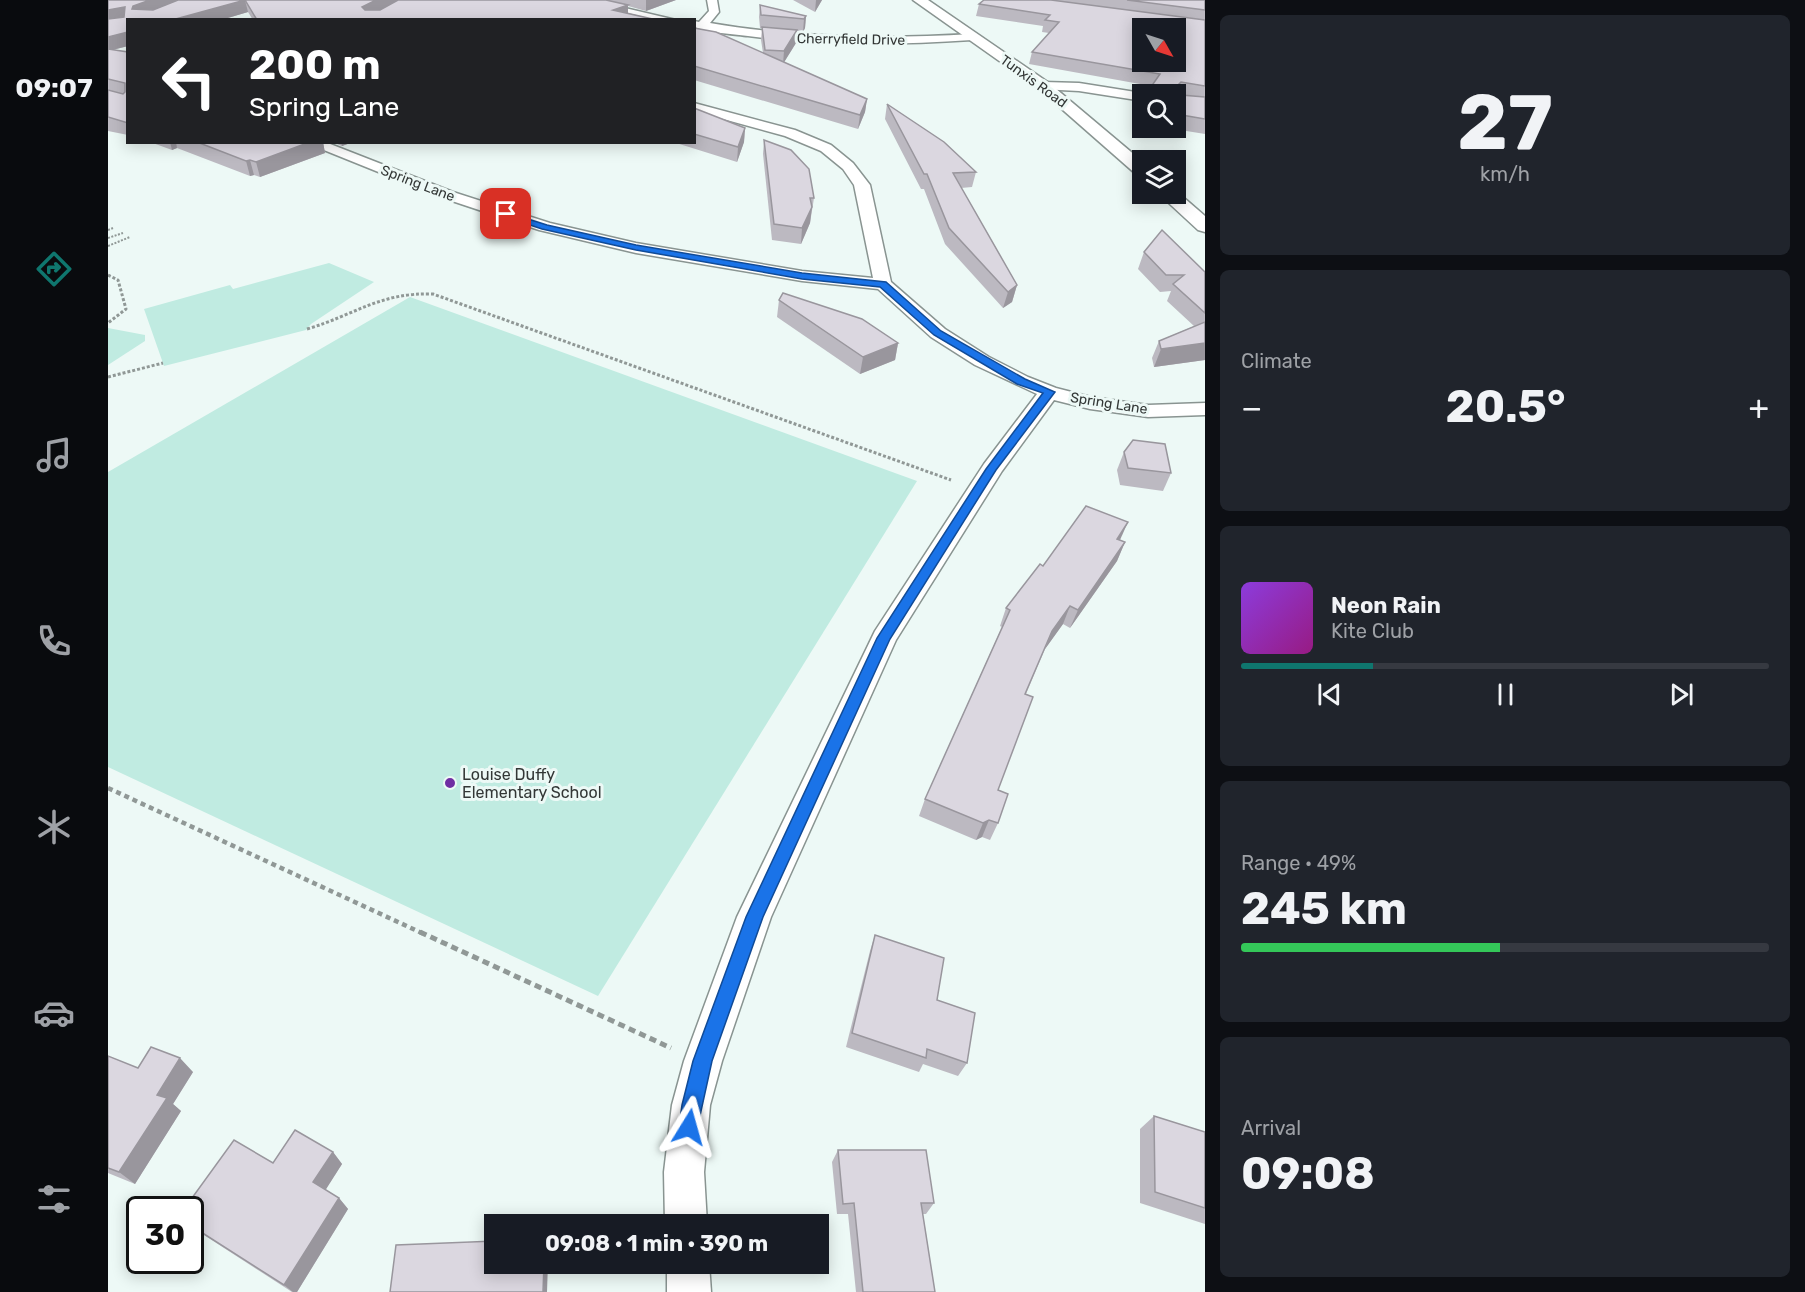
<!DOCTYPE html>
<html lang="en">
<head>
<meta charset="utf-8">
<style>
	body { margin:0; font-family:Rubik,sans-serif; background:#20242c; color:#f1f3f6; height:100vh; display:flex; flex-direction:column; font-size:22px; white-space:nowrap }
	* { box-sizing:border-box; margin:0 }
	p { font-size:20px; color:#9ea1a6 }
	.icon { flex:none; width:33px; height:33px; fill:none; stroke:currentColor; stroke-width:2; stroke-linecap:round; stroke-linejoin:round }
	.map { position:relative; flex:1; overflow:hidden }
	.panel { display:flex; flex-direction:column; gap:15px; padding:15px; background:#0d0f14; width:600px }
	.panel>* { flex:none }
	.guide { position:absolute; left:18px; top:18px; width:570px; height:126px; border-radius:0px; box-shadow:0 3px 15px #0003; background:#202124; color:#fff; overflow:hidden }
	.needle { width:39px; rotate:129deg }
	.buttons { position:absolute; left:1024px; top:18px; display:grid; gap:12px }
	.buttons a { display:grid; place-items:center; width:54px; height:54px; border-radius:0px; background:#171b24; box-shadow:0 3px 15px #0003; font-size:30px }
	.speed { position:absolute; left:18px; top:1196px; display:flex; gap:12px; font-size:30px; font-weight:700; text-align:center }
	.speed>* { display:grid; place-content:center; width:78px; height:78px; border-radius:50%; background:#171b24; box-shadow:0 3px 15px #0003; line-height:1 }
	.speed .limit { border:3px solid #111; border-radius:9px; background:#fff; color:#111 }
	.pin { position:absolute; display:grid; place-items:center; width:51px; height:51px; color:#fff; margin:-26px; border-radius:12px; box-shadow:0 3px 9px #0006 }
	.me { position:absolute; width:66px; margin:-33px; rotate:8deg; stroke-linejoin:round; filter:drop-shadow(0 0 4px #0008) }
	.turn { display:flex; align-items:center; gap:21px; height:126px; padding:0 24px; font-size:27px }
	.turn .icon { width:78px; height:78px; stroke-width:2.5 }
	.turn b { display:block; font-size:42px; line-height:51px }
	.big { font-size:45px; font-weight:700; line-height:1.1 }
	.panel .card { flex:1; display:flex; flex-direction:column; justify-content:center; gap:9px; min-width:0; padding:0 21px; border-radius:9px; background:#20242c }
	.panel .dial { align-items:center; gap:0 }
	.dial b { font-size:78px; line-height:1 }
	.song { display:flex; align-items:center; gap:18px }
	.cover { width:72px; height:72px; border-radius:9px; background:linear-gradient(135deg,hsl(270 70% 55%),hsl(310 70% 35%)) }
	.played { height:6px; border-radius:3px; background:linear-gradient(90deg,#0f766e 25%,#363941 25%) }
	.keys { display:flex; justify-content:space-around; direction:ltr }
	.heat { display:flex; justify-content:space-between; align-items:center; font-size:33px; direction:ltr }
	.charge { height:9px; border-radius:4px; background:linear-gradient(90deg,#34c759 49%,#363941 0) }
	.trip { position:absolute; left:376px; top:1214px; width:345px; height:60px; border-radius:0px; background:#171b24; box-shadow:0 3px 15px #0003; font-weight:700; line-height:60px; text-align:center }
	main { display:flex; flex:1; min-height:0 }
	.dock { display:flex; flex-direction:column; width:108px; justify-content:space-around; align-items:center; background:#090b0e; color:#9ea1a6 }
	.dock .icon { width:42px; height:42px }
	.dock .active { color:#0f766e }
	.dock b { font-size:27px; color:#f1f3f6 }
	.map>svg:first-child { display:block }
	.green { fill:#c0ebe1 }
	.lines { fill:none; stroke-linecap:round; stroke-linejoin:round }
	.street-casing { stroke:#899491; stroke-width:3 }
	.secondary-casing { stroke:#899491; stroke-width:3 }
	.path-far3 { stroke:#909896; stroke-width:2; stroke-dasharray:2 1.5; stroke-linecap:butt }
	.path-far2 { stroke:#909896; stroke-width:3; stroke-dasharray:3 2; stroke-linecap:butt }
	.path-far1 { stroke:#909896; stroke-width:4.5; stroke-dasharray:5 4; stroke-linecap:butt }
	.path { stroke:#909896; stroke-width:5; stroke-dasharray:7 4.5; stroke-linecap:butt }
	.street { fill:#fff; fill-rule:evenodd }
	.secondary { fill:#fff; fill-rule:evenodd }
	.wall { fill:#bcb9c1 }
	.shaded-wall { fill:#99969d }
	.building { fill:#dbd7e0; stroke:#99969d; stroke-width:1.5; fill-rule:evenodd }
	.route { fill:#1a73e8; stroke:#114b97; stroke-width:1.5 }
	.poi-dot { fill:#702ea3; stroke:#edf9f6; stroke-width:2 }
	.labels { text-anchor:middle; stroke-width:6; stroke-linejoin:round; paint-order:stroke }
	.far-street-label { font-size:14px; fill:#333736; stroke:#edf9f6 }
	.poi-label { font-size:16px; fill:#333736; stroke:#edf9f6; text-anchor:start }
</style>
</head>
<body>
<main>
<nav class="dock">
<b>09:07</b>
<svg class="icon active" aria-label="directions" viewBox="0 0 24 24"><path d="M12 3l9 9-9 9-9-9zM9 14v-3h6M13 9l2 2-2 2"/></svg>
<svg class="icon" aria-label="music" viewBox="0 0 24 24"><path d="M9 18V5l10-2v13"/><circle cx="6" cy="18" r="3"/><circle cx="16" cy="16" r="3"/></svg>
<svg class="icon" aria-label="phone" viewBox="0 0 24 24"><path d="M5 4h4l2 5-3 2q2 4 5 5l2-3 5 2v4C11 20 4 13 5 4z"/></svg>
<svg class="icon" aria-label="climate" viewBox="0 0 24 24"><path d="M12 3v18M4 7l16 10M4 17L20 7"/></svg>
<svg class="icon" aria-label="car" viewBox="0 0 24 24"><path d="M5 17H2v-5l4-1 3-4h7l3 4 3 1v5h-3M9 17h6M6 11h13"/><circle cx="7" cy="17" r="2"/><circle cx="17" cy="17" r="2"/></svg>
<svg class="icon" aria-label="filters" viewBox="0 0 24 24"><path d="M4 7h16M4 17h16"/><circle cx="9" cy="7" r="2"/><circle cx="15" cy="17" r="2"/></svg>
</nav>
<div class="map">
<svg width="1097" height="1292" viewBox="0 0 1097 1292">
	<rect width="100%" height="100%" fill="#edf9f6"/>
	<g class="green">
		<path d="M221 263 266 282 203 324 198 330 56 366 36 309 122 285 125 289Z"/>
		<path d="M302 297 809 481 490 996 0 767V472Z"/>
		<path d="M0 328 37 335V341L0 365Z"/>
	</g>
	<g class="lines">
		<defs>
			<g id="street">
				<path d="M463 0H483L568 20H545L468 3Z"/>
				<path d="M599 0H609L611 12 602 23C689 38 776 39 864 34L870 37 864 40C789 45 715 46 640 36 623 34 603 33 586 27V21L591 22 601 11Z"/>
				<path d="M936 82 971 83 1040 94H1035V101L971 91 932 89 930 86 932 83Z"/>
				<path d="M586 103 687 130 723 145 745 163 762 185 783 282 837 329 881 357 920 377 948 388 983 397 1040 405 1097 403V415L1040 417 982 409 946 400 894 471 788 640 663 917 614 1061 602 1105 596 1172 599 1224H557L556 1172 564 1105 576 1061 629 917 767 631 876 464 929 394 867 365 823 337 770 289 694 281 528 253 431 230 335 198 196 142H217L345 192 442 223 528 243 694 271 765 278 746 185 735 169 713 151 677 136 586 111Z"/>
				<path d="M559 1263H601L603 1292H559Z"/>
			</g>
			<g id="secondary">
				<path d="M805 0H820L941 83 1035 162V176L1029 175 931 89Z"/>
				<path d="M1068 191 1097 216V232L1090 230 1051 194H1068Z"/>
			</g>
		</defs>
		<use href="#street" class="street-casing"/>
		<use href="#secondary" class="secondary-casing"/>
		<g class="path-far3">
			<path d="M0 230 5 228"/>
			<path d="M0 238 15 233"/>
			<path d="M0 246 22 237"/>
		</g>
		<g class="path-far2">
			<path d="M0 275 10 280 18 309 0 323"/>
			<path d="M199 329C247 315 272 292 325 294L843 480"/>
			<path d="M0 377 55 363"/>
		</g>
		<path class="path-far1" d="M0 788 316 934"/>
		<path class="path" d="M312 932 563 1048"/>
		<use href="#street" class="street"/>
		<use href="#secondary" class="secondary"/>
	</g>
	<g class="wall">
		<path d="M0 0H568L538 11 520 6V13L549 20H145L140 12 113 20H20V46L5 50 20 52V135L0 131Z"/>
		<path d="M685 0H714L707 12Z"/>
		<path d="M876 0H1097V134L1060 128H1068V94L1043 86 921 64 924 52 941 33 934 32 935 26 868 16 871 4Z"/>
		<path d="M652 5 698 16 697 28 695 32 689 31 688 43 676 62 759 99 757 112 750 129 586 80V28L655 53 653 40 654 28H652L651 17Z"/>
		<path d="M1035 98V113L1029 114 1034 100Z"/>
		<path d="M779 104 868 172 864 187 853 188 909 285 904 302 895 308 837 244 816 189H813L777 119Z"/>
		<path d="M586 108 637 128 636 142 629 162 565 142H586Z"/>
		<path d="M1035 114V123H1032Z"/>
		<path d="M656 140 706 198 702 223 693 244 664 240 655 154Z"/>
		<path d="M42 142H215L217 153 152 177 146 175 142 176 69 148 64 150Z"/>
		<path d="M224 142H245L234 146Z"/>
		<path d="M1036 252 1097 272V360L1046 367 1044 358 1051 341 1086 326 1059 301 1063 291 1052 292 1030 269Z"/>
		<path d="M671 300 790 343 787 360 752 374 669 317Z"/>
		<path d="M1016 452 1063 473 1055 491 1012 485 1009 470Z"/>
		<path d="M1012 540 1017 542 1009 561 962 628 955 624 937 649 918 694 890 790V823L882 840 874 837 868 840 811 816 817 799 894 627 892 626 898 608 935 566Z"/>
		<path d="M767 935 859 1063 850 1076 815 1064 811 1072 738 1047 762 951Z"/>
		<path d="M0 1056 30 1068 85 1072 65 1104 73 1111 27 1184 0 1173Z"/>
		<path d="M1046 1116 1097 1132V1224L1032 1203V1129Z"/>
		<path d="M730 1150 826 1203 818 1214H815L827 1292H748L740 1214H729L724 1162Z"/>
		<path d="M225 1152 234 1164 217 1190 231 1198 240 1209 189 1292H184L82 1226V1209L165 1163Z"/>
	</g>
	<g class="shaded-wall">
		<path d="M42 0H79L29 20 24 9 25 6Z"/>
		<path d="M137 0 140 12 113 20H64Z"/>
		<path d="M268 0H291L257 20 254 7Z"/>
		<path d="M538 0H568L538 11Z"/>
		<path d="M708 0H714L707 12Z"/>
		<path d="M520 5V17L505 10Z"/>
		<path d="M17 7 21 19 0 23V10Z"/>
		<path d="M698 16 697 28 695 32 696 19Z"/>
		<path d="M689 30 688 43 675 64 676 51Z"/>
		<path d="M20 32V46L0 51V37Z"/>
		<path d="M759 99 757 112 750 129 752 115Z"/>
		<path d="M637 128 636 142 629 162 630 147Z"/>
		<path d="M62 142H68L69 148 64 150Z"/>
		<path d="M202 142H215L217 153 152 177 148 162Z"/>
		<path d="M233 142H245L234 146Z"/>
		<path d="M142 160 146 175 142 176 138 161Z"/>
		<path d="M704 207 702 223 693 244 694 228Z"/>
		<path d="M909 285 904 302 895 308 900 292Z"/>
		<path d="M790 343 787 360 752 374 755 357Z"/>
		<path d="M1097 343V360L1046 367 1053 349Z"/>
		<path d="M1020 522 1012 540 1009 539Z"/>
		<path d="M1017 542 1009 561 962 628 970 610Z"/>
		<path d="M962 606 955 624 937 649 944 631Z"/>
		<path d="M881 820 874 837 868 840 875 823Z"/>
		<path d="M72 1058 85 1072 65 1104 73 1111 27 1184 11 1172 49 1095Z"/>
		<path d="M225 1152 234 1164 215 1194 205 1182Z"/>
		<path d="M231 1198 240 1209 189 1292H185L176 1285Z"/>
		<path d="M436 1263H440L439 1292H435Z"/>
	</g>
	<g class="building">
		<path d="M0 0H42L25 6 24 9 45 10 70 0H137L64 20H20V32L0 37V19L16 17 17 7 0 10Z"/>
		<path d="M137 0H268L254 7 257 10H272L290 0H498L520 5 505 10 549 20H149Z"/>
		<path d="M876 0H943L1097 20V86L1073 82 1070 85 1073 95 1097 97V119L1068 114V94H1038L1052 74 924 52 951 22 937 20 942 15 871 4ZM1035 28H1068V62H1035Z"/>
		<path d="M1019 0H1097V10Z"/>
		<path d="M652 5 698 16 696 19 653 15Z"/>
		<path d="M654 27 689 30 676 51 657 50Z"/>
		<path d="M586 28 608 32 759 99 752 115 586 66Z"/>
		<path d="M0 49 20 52V123L0 117V90L15 94 17 92V83L0 79Z"/>
		<path d="M779 104 836 142 868 172 845 173 909 285 900 292 841 228 819 174H816Z"/>
		<path d="M586 108 637 128 630 147 586 134Z"/>
		<path d="M656 140 683 150 701 169 706 198H702L704 207 694 228 666 224Z"/>
		<path d="M89 142H202L148 162 142 160 138 161Z"/>
		<path d="M1054 230 1097 272V313L1065 284 1076 275H1058L1036 252Z"/>
		<path d="M675 293 754 319 790 343 755 357 671 300Z"/>
		<path d="M1097 322V343L1053 349 1051 341Z"/>
		<path d="M1025 440 1057 444 1063 473 1020 468 1016 452Z"/>
		<path d="M978 506 1020 522 1009 539 1017 542 970 610 962 606 944 631 917 694 925 697 890 790 900 794 890 823 881 820 875 823 817 799 902 610 898 608 932 564 935 566Z"/>
		<path d="M767 935 836 958 829 1000 867 1013 859 1063 819 1049 818 1058 744 1033Z"/>
		<path d="M43 1047 72 1058 49 1095 59 1098 11 1172 0 1168V1056L30 1068Z"/>
		<path d="M1046 1116 1097 1132V1208L1047 1192Z"/>
		<path d="M187 1130 225 1152 205 1182 231 1198 176 1285 82 1225V1209H76L126 1140 165 1163Z"/>
		<path d="M730 1150H818L826 1203H813L827 1292H755L746 1203 735 1204Z"/>
		<path d="M387 1241V1263H436L435 1292H282L288 1245Z"/>
	</g>
	<path class="route" d="M398 212 439 225 528 245 694 273 778 282 833 331 917 379 947 392 888 470 782 639 655 917 604 1061 588 1134 581 1137 574 1134 571 1127 574 1105 585 1061 638 917 769 638 878 469 935 393 909 384 826 335 772 287 694 279 528 250 434 229 395 216V213Z"/>
	<circle class="poi-dot" cx="342" cy="783" r="6"/>
	<g class="labels">
		<g class="far-street-label">
			<text transform="translate(743 39) rotate(1)" y="5">Cherryfield Drive</text>
			<text transform="translate(926 81) rotate(36)" y="5">Tunxis Road</text>
			<text transform="translate(310 183) rotate(21)" y="5">Spring Lane</text>
			<text transform="translate(1001 403) rotate(9)" y="5">Spring Lane</text>
		</g>
		<g class="poi-label">
			<text x="354" y="780">Louise Duffy<tspan x="354" dy="18">Elementary School</tspan></text>
		</g>
	</g>
</svg>
<div class="buttons">
<a><svg class="needle" viewBox="-14 -14 28 28"><path d="M0-13l5 13h-10z" fill="#e53935"/><path d="M0 13l5-13h-10z" fill="#9ea1a6"/></svg></a>
<a><svg class="icon" aria-label="search" viewBox="0 0 24 24"><circle cx="10" cy="10" r="6"/><path d="M15 15l6 6"/></svg></a>
<a><svg class="icon" aria-label="layers" viewBox="0 0 24 24"><path d="M12 4l9 5-9 5-9-5zM3 14l9 5 9-5"/></svg></a>
</div>
<div class="speed"><div class="limit">30</div></div>
<div class="pin" style="left:398px;top:214px;background:#d93025"><svg class="icon" aria-label="arrive" viewBox="0 0 24 24"><path d="M6 21V4h12l-3 4 3 4H6"/></svg></div>
<svg class="me" style="left:581px;top:1127px" viewBox="-20 -20 40 40"><path d="M0-17L14 15 0 8-14 15z" fill="#1a73e8" stroke="#fff" stroke-width="4"/></svg>
<div class="trip">09:08 · 1 min · 390 m</div>
<div class="guide">
<div class="turn"><svg class="icon" aria-label="left" viewBox="0 0 24 24"><path d="M17 20v-9H6M10 6l-5 5 5 5"/></svg><div><b>200 m</b>Spring Lane</div></div>
</div>
</div>
<section class="panel">
<div class="card dial"><b>27</b><p>km/h</p></div>
<div class="card"><p>Climate</p>
<div class="heat"><a>−</a><b class="big">20.5°</b><a>+</a></div>
</div>
<div class="card">
<div class="song"><i class="cover"></i><div><b>Neon Rain</b><p>Kite Club</p></div></div>
<div class="played"></div>
<div class="keys"><svg class="icon" aria-label="previous" viewBox="0 0 24 24"><path d="M18 5L8 12l10 7zM5 5v14"/></svg><svg class="icon" aria-label="pause" viewBox="0 0 24 24"><path d="M8 5v14M16 5v14"/></svg><svg class="icon" aria-label="next" viewBox="0 0 24 24"><path d="M6 5l10 7-10 7zM19 5v14"/></svg></div>
</div>
<div class="card"><p>Range · 49%</p><b class="big">245 km</b><div class="charge"></div></div>
<div class="card"><p>Arrival</p><b class="big">09:08</b></div>
</section>
</main>
</body>
</html>
